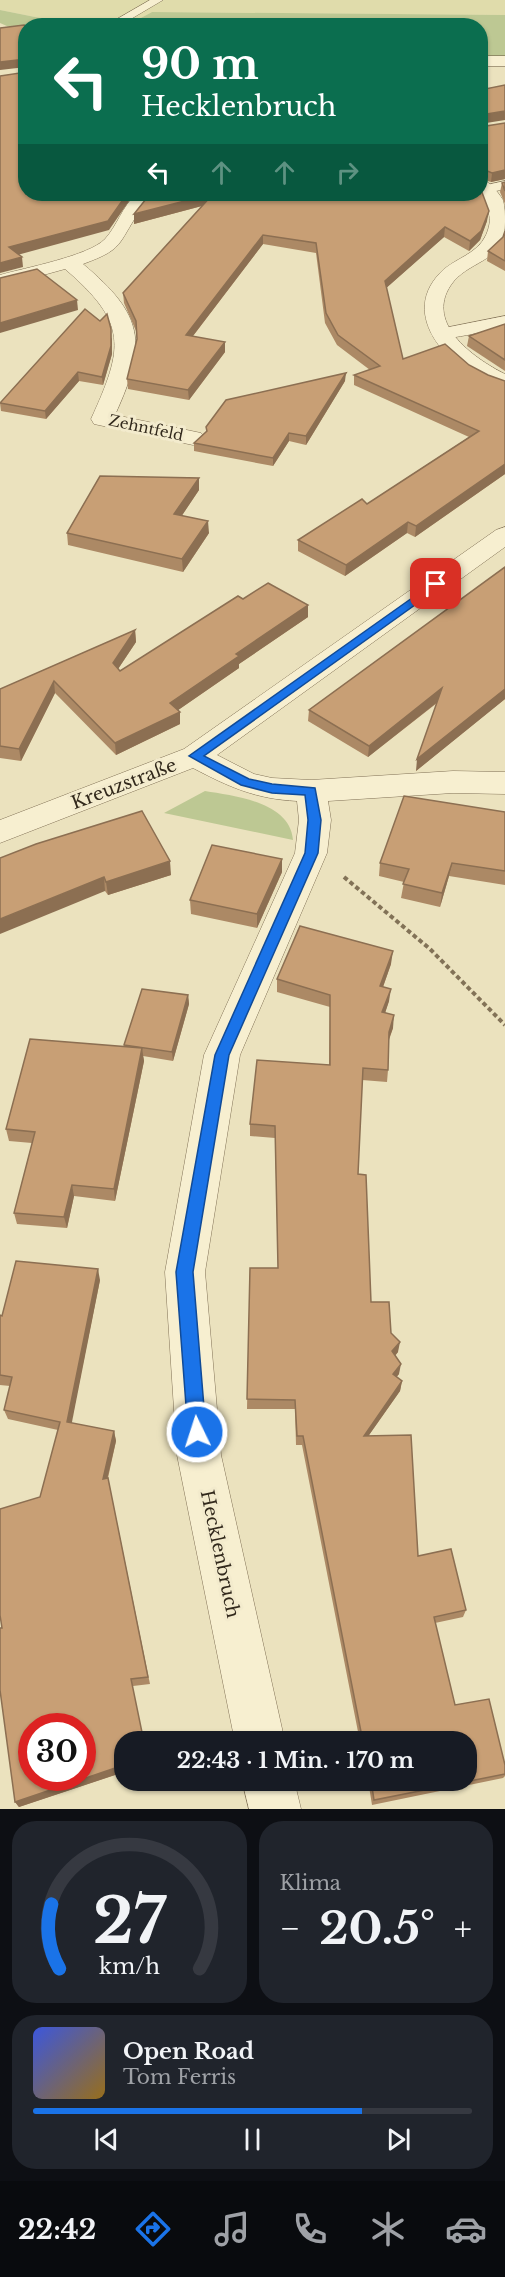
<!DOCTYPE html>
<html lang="de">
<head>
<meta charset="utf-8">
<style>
	body { margin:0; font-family:"Libre Baskerville",serif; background:#20242c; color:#f1f3f6; height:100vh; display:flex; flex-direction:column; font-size:22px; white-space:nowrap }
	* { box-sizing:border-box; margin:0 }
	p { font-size:20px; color:#9ea1a6 }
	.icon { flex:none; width:33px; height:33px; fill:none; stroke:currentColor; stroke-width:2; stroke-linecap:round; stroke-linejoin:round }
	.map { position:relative; height:1809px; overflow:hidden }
	.sheet { display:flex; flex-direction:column; gap:12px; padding:12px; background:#0d0f14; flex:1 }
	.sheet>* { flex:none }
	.top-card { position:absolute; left:18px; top:18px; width:470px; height:183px; border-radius:24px; box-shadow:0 2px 4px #0004; background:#0b6e4f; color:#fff; overflow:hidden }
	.speed { position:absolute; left:18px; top:1713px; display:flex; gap:12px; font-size:30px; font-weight:700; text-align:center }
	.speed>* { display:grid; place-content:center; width:78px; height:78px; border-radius:50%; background:#171b24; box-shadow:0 2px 4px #0004; line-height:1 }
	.speed .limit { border:9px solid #d22; background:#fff; color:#111 }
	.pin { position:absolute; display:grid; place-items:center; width:51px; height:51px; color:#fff; margin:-26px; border-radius:12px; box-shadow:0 3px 9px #0006 }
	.me { position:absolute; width:66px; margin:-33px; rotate:356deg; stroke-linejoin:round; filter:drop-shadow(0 0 4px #0008) }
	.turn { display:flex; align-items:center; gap:21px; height:126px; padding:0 24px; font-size:27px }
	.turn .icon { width:78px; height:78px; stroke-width:2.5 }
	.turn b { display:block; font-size:42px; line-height:51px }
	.lanes { display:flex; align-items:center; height:57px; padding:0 24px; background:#0003; justify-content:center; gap:30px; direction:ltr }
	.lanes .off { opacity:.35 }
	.big { font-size:45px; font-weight:800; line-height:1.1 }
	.sheet .tile { flex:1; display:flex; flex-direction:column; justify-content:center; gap:9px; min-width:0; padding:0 21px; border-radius:24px; background:#20242c }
	.sheet .dial { align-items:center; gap:0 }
	.dial svg { height:156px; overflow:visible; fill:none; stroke:#363941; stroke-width:7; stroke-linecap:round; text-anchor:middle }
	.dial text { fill:#f1f3f6; stroke:none }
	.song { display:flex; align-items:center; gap:18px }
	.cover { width:72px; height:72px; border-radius:9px; background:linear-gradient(135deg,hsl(230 70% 55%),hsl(40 70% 35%)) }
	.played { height:6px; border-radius:3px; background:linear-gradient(90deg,#1a73e8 75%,#363941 75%) }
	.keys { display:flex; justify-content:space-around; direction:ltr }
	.heat { display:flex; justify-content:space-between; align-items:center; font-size:33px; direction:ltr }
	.sheet .tiles { flex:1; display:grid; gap:12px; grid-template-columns:1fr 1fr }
	.tile:last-child { grid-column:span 2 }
	.trip { position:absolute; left:114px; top:1731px; width:363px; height:60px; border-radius:24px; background:#171b24; box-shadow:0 2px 4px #0004; font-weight:800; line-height:60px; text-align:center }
	.menu { display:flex; height:96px; justify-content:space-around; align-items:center; background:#090b0e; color:#9ea1a6 }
	.menu .icon { width:42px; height:42px }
	.menu .current { color:#1a73e8 }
	.menu b { font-size:27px; color:#f1f3f6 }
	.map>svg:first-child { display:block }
	.farmland { fill:#e0dcab }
	.green { fill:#bdc893 }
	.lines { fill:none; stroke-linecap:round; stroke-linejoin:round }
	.service-casing { stroke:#827257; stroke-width:1 }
	.minor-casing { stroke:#827257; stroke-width:1 }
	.secondary-casing { stroke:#64533b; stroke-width:1 }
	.path { stroke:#827257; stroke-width:4; stroke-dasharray:4.5 3; stroke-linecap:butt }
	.service { fill:#f7efd0; fill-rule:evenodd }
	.minor { fill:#f7efd0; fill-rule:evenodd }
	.secondary { fill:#f7efd0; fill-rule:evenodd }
	.wall { fill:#ac8965 }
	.shaded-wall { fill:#8c6f52 }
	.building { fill:#c89f75; stroke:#8c6f52; stroke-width:1.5; fill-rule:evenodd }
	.route { fill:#1a73e8; stroke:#114b97; stroke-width:1.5 }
	.labels { text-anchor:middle; stroke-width:6; stroke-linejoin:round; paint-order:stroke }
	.far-street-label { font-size:15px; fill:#32291c; stroke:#f3ebcd }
	.street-label { font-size:18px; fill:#32291c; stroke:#f3ebcd }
</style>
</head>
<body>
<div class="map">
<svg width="505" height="1809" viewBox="0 0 505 1809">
	<rect width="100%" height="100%" fill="#ebe2be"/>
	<path class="farmland" d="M0 0H505V15L152 12 126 26 75 25 0 10Z"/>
	<g class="green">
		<path d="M0 10 75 25 26 26 25 34 0 23Z"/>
		<path d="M152 12 505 15V56H480V26H126Z"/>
		<path d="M205 791C235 796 290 802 293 840L164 813Z"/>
	</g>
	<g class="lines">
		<defs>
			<g id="service">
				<path d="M150 0H163L119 26H105Z"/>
				<path d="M505 181V189L487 193 480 189 482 186Z"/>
				<path d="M505 316V326C491 329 440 345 431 334L439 329Z"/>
			</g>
			<g id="minor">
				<path d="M480 179C490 181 497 191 503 200 505 207 505 215 505 222 505 262 473 259 454 281 421 321 473 358 505 374V390C459 378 395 320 440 273 454 258 477 255 486 235 496 212 483 208 480 193 479 188 480 183 480 179Z"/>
				<path d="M136 194H155C151 201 144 205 139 212 117 245 124 249 83 264 144 315 148 343 115 415L201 433 205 438 201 443 193 445 94 424 91 419C124 347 128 323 65 269L0 287V275C24 268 89 256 105 239 117 226 122 207 136 194Z"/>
				<path d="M505 527V547L217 755 254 774 272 778 311 780 453 771 505 772V794L453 793 328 801 331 820 327 853 240 1055 205 1272 221 1455 285 1742H235L177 1455 165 1272 204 1055 295 853 299 820 297 801C256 799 229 787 193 768L0 843V820L184 749 496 530Z"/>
				<path d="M242 1780H294L301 1809H249Z"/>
			</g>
			<rect id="secondary" x="480" y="56" width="25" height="10"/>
		</defs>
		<use href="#service" class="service-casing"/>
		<use href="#minor" class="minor-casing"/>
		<use href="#secondary" class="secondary-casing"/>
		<path class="path" d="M344 877 430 949 505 1025"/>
		<use href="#service" class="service"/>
		<use href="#minor" class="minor"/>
		<use href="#secondary" class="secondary"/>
	</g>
	<g class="wall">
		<path d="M505 123V179L491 182 480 178V127Z"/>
		<path d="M505 182V204L500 192 502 183Z"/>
		<path d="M150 194 487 221 480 240 469 251 444 237 386 288 403 359 469 365 488 375 505 381V474L415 537 407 533 345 576 298 551V540L367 504 469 437 354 385V375L370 370 337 345 325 323 316 253 263 244 193 336 225 352 189 400 128 389 127 379 137 339 136 331 124 303 123 293 202 206 134 224V214Z"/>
		<path d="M505 231V271L487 261 488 251 503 237Z"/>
		<path d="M505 324V371L467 346 469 336Z"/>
		<path d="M112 338V354L103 385 79 381 46 419 1 411 0 403Z"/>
		<path d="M345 381 306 445 289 441 273 466 194 451V443L206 432V427Z"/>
		<path d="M199 478V490L182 515 209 533 183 572 68 545 67 533Z"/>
		<path d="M505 567V699L416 771 437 703 368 757 308 721 309 710Z"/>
		<path d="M243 599 308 617 239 664V668L178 710 180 724 116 755 55 693 21 761 0 758V689L135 630 136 642 118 669 120 671Z"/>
		<path d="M505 812V885L449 876 440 907 401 898 404 882 379 876 380 863Z"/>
		<path d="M0 858 171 875 108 895 105 891Z"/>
		<path d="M282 872 257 928 191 914 190 900Z"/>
		<path d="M391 964 383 987 389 1001 385 1013 393 1028 389 1040 388 1070 387 1082 362 1080 358 1174 371 1302 391 1333 398 1352 395 1356 399 1374 396 1377 402 1381 400 1391 369 1435 418 1556 466 1610 463 1617 435 1623 455 1705 505 1765V1776L503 1778 372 1805 368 1780H466V1742H360L302 1445H296L295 1409H247L250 1268H278L275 1138 250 1136V1124L329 1065 330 1007 277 992V979Z"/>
		<path d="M188 995 189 1004 173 1061 143 1056 144 1061 115 1201 74 1196 67 1228 17 1224 14 1213 32 1143 9 1141 6 1129 124 1047V1045Z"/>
		<path d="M100 1280 71 1423 114 1431 116 1441 108 1478 150 1684 133 1686 124 1742V1772L19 1807 15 1802 2 1628 40 1497 58 1430 8 1419 4 1410 10 1386 0 1385V1315L2 1316Z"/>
	</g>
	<g class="shaded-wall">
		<path d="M25 58 26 67 0 70V62Z"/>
		<path d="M505 111V120L480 124 481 115Z"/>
		<path d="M505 170V179L491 182 492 173Z"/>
		<path d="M127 194H134L109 230 10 257 9 247Z"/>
		<path d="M212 194 213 203 134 224V214Z"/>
		<path d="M489 211 487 221 480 240 469 251 470 241Z"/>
		<path d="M445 227 444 237 384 290 385 281Z"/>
		<path d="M263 235V244L186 345V335Z"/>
		<path d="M22 257 23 267 0 273V263Z"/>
		<path d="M77 300 78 310 0 333V323Z"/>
		<path d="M111 329 112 354 103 385 102 377Z"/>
		<path d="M225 342V352L189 400 188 390Z"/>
		<path d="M78 372 79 381 46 419 45 411Z"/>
		<path d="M346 373 345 381 306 445V436Z"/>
		<path d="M289 433V441L273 466V458Z"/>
		<path d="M505 464V474L415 537 416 526Z"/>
		<path d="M199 478V490L175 526 174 514Z"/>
		<path d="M208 521 209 533 183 572 182 559Z"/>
		<path d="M408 522 407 533 345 576 346 565Z"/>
		<path d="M308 605V617L239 664V668L171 715 170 703 236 654Z"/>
		<path d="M135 630 136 642 114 675 113 663Z"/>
		<path d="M54 681 55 693 21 761 19 749Z"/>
		<path d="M442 688 440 700 368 757 369 746Z"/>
		<path d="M505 689V699L416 771 417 759Z"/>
		<path d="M180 712V724L116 755 115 743Z"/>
		<path d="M282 859V872L257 928V914Z"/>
		<path d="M170 861 171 875 108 895 106 882Z"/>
		<path d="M452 863 449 876 440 907 442 893Z"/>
		<path d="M104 877 105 891 0 934V919Z"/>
		<path d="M393 951 391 964 379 998 380 986Z"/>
		<path d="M391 989 389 1001 381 1025 382 1012Z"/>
		<path d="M188 995 189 1004 173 1061 172 1052Z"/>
		<path d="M394 1015 393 1028 387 1044 389 1032Z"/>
		<path d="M142 1048 144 1061 115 1201 114 1189Z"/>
		<path d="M72 1185 74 1196 67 1228 64 1217Z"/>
		<path d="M98 1269 100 1280 70 1432 67 1422Z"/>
		<path d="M400 1342 398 1352 390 1361 392 1351Z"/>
		<path d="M401 1364 399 1374 391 1384 393 1374Z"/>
		<path d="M402 1381 400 1391 362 1445 364 1436Z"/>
		<path d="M114 1431 116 1441 105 1488 103 1479Z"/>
		<path d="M124 1765V1772L19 1807 15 1802Z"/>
	</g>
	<g class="building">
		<path d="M24 25 26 26V59L0 62V28Z"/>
		<path d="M26 72V194H127L108 221 9 247 22 257 0 263V76Z"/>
		<path d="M505 85V111L481 115 480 122V90Z"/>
		<path d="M505 123V170L492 173 480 168V127Z"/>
		<path d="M505 182V191L502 183Z"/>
		<path d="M480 187 489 211 481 231 470 241 445 227 385 281 403 359 445 344 469 365 488 375 505 381V464L416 526 408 522 346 565 298 540 362 499 367 504 479 431 354 375 380 366 338 335 326 313 316 243 263 235 186 335 225 342 188 390 127 379 137 339 136 321 123 293 213 194H480Z"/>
		<path d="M150 194H212L134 214Z"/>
		<path d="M505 231V261L488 251 503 237Z"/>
		<path d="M37 269 77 300 0 323V278Z"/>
		<path d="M85 309 100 321 107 314 111 329V346L102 377 78 372 45 411 0 403Z"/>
		<path d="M505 324V360L469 336Z"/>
		<path d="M346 373 306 436 289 433 273 458 194 443 207 431 206 427 226 400Z"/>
		<path d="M100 476 199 478 174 514 208 521 182 559 67 533Z"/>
		<path d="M505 567V689L417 759 442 688 369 746 309 710Z"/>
		<path d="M268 583 308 605 236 654 239 656 170 703 180 712 115 743 54 681 19 749 0 746V689L135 630 113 663 120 671 238 596 243 599Z"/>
		<path d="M404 796 505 812V871L452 863 442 893 403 884 409 869 380 863Z"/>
		<path d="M142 811 170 861 106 882 104 877 0 919V858L36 844Z"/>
		<path d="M212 845 282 859 257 914 190 900Z"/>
		<path d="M300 926 393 951 380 986 391 989 382 1012 394 1015 389 1032 388 1070 363 1068 358 1174 366 1175 371 1302H389L391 1333 400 1342 392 1351 401 1364 393 1374 402 1381 364 1436 411 1435 418 1556 451 1549 466 1610 434 1617 455 1705 489 1699 505 1765V1774L374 1800 371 1780H466V1742H363L303 1436H297L295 1400 247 1399 250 1268H278L275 1126 250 1124 257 1060 330 1065V995L277 979Z"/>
		<path d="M142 989 188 995 172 1052 124 1045Z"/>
		<path d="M30 1039 142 1048 114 1189 72 1185 64 1217 14 1213 35 1132 6 1129Z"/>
		<path d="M16 1261 98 1269 67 1422 114 1431 103 1479 108 1478 148 1677 131 1679 144 1742H124V1765L15 1802 0 1690V1628H2L0 1615V1509L40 1497 60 1422 4 1410 12 1377 0 1375V1315L2 1316ZM32 1726H82V1778H32Z"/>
	</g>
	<path class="route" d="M436 581 442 584 440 587 204 756 249 779 272 784 315 788 321 820 318 853 229 1055 193 1272 206 1432 203 1438 197 1441 191 1438 188 1432 176 1272 215 1055 305 853 308 820 305 795 272 793 241 785 189 756Z"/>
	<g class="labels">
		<g class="far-street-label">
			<text transform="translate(146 428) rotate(12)" y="5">Zehntfeld</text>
		</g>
		<g class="street-label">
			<text transform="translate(124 784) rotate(-21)" y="6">Kreuzstraße</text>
			<text transform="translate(220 1554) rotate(78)" y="6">Hecklenbruch</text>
		</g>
	</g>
</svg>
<div class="speed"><div class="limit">30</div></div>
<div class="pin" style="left:436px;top:584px;background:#d93025"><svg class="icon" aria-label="arrive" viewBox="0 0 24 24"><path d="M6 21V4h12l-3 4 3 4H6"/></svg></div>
<svg class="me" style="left:197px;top:1432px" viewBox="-20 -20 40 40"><circle r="17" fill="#1a73e8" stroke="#fff" stroke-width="3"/><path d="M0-11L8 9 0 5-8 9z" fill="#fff"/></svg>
<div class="trip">22:43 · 1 Min. · 170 m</div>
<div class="top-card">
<div class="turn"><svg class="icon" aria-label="left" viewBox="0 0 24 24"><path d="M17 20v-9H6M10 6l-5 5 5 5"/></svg><div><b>90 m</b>Hecklenbruch</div></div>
<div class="lanes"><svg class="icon" aria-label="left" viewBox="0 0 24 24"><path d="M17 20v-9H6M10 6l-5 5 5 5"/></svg><svg class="icon off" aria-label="ahead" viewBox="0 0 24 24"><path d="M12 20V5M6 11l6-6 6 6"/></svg><svg class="icon off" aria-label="ahead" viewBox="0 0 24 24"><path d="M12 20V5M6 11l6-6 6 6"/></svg><svg class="icon off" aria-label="right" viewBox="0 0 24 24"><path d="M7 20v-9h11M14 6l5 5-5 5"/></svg></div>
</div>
</div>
<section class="sheet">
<div class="tiles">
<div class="tile dial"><svg viewBox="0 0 100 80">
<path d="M14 69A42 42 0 1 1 86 69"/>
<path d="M14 69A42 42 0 0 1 10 36" stroke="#1a73e8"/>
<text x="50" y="56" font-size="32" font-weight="700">27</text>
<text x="50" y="72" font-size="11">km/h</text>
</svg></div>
<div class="tile"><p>Klima</p>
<div class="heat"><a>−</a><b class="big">20.5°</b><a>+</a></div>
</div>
<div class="tile">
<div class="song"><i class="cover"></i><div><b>Open Road</b><p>Tom Ferris</p></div></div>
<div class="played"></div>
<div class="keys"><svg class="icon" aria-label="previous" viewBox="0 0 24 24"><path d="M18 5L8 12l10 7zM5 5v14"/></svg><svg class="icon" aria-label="pause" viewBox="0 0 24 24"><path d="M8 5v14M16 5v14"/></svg><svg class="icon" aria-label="next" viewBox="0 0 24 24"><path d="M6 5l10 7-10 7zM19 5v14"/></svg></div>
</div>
</div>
</section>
<nav class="menu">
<b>22:42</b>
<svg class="icon current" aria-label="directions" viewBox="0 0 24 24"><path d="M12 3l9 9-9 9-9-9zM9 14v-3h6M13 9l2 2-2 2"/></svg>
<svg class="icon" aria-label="music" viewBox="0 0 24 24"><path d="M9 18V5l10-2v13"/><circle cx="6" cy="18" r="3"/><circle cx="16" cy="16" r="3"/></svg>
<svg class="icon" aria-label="phone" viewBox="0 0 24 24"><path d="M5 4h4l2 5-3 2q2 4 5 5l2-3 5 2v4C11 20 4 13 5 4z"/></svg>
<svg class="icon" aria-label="climate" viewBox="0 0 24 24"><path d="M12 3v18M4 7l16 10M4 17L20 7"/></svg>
<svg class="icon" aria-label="car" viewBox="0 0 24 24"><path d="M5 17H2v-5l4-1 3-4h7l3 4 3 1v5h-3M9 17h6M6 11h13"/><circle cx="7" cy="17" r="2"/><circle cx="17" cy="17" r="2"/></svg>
</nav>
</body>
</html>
